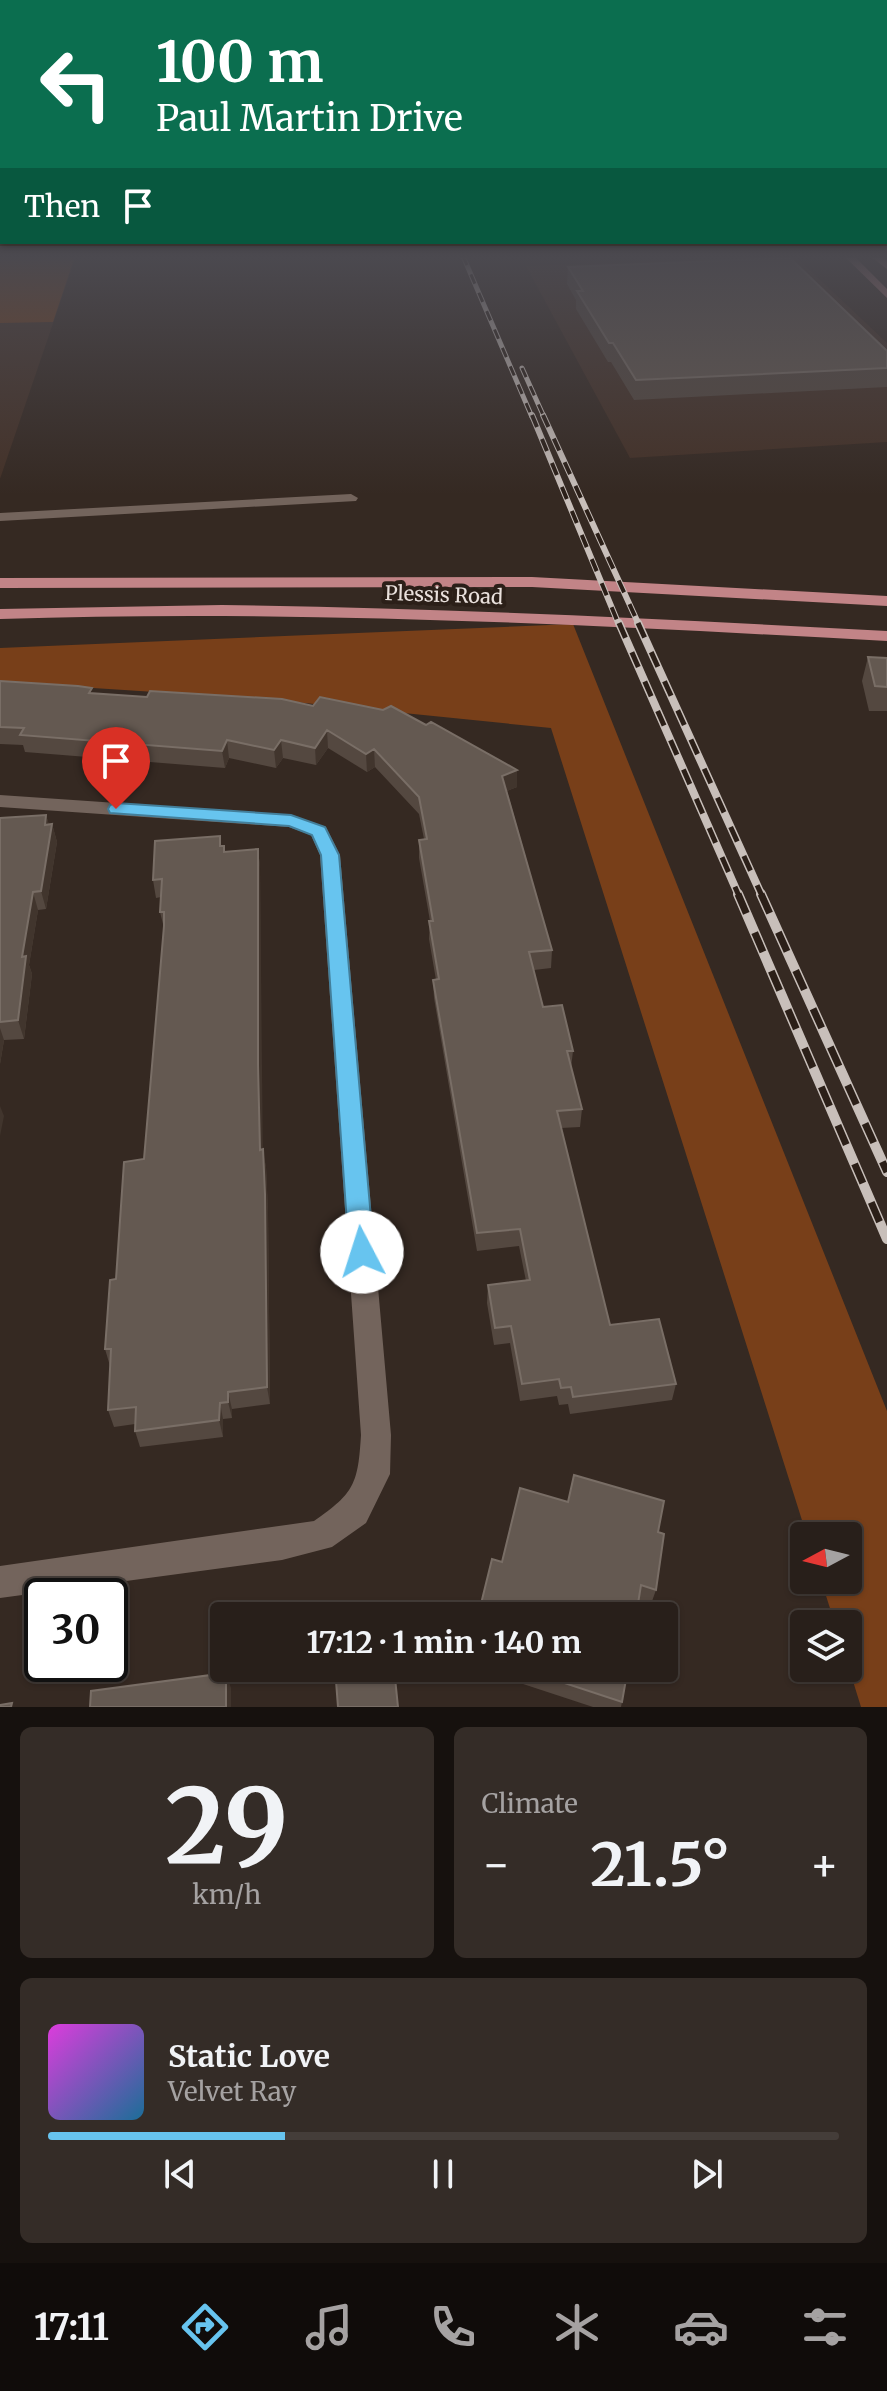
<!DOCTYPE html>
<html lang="en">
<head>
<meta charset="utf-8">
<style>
	body { margin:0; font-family:Merriweather,serif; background:#342c27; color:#f1f3f6; height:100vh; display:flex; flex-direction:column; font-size:30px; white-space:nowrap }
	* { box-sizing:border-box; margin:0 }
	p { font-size:26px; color:#a5a2a2 }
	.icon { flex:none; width:44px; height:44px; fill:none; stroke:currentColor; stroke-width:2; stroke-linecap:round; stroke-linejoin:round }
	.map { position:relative; height:1707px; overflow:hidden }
	.side { display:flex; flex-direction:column; gap:20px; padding:20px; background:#16110e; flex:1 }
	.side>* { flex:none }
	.top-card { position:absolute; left:0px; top:0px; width:888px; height:244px; box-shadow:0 2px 6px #0004,0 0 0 2px #443d39; background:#0b6e4f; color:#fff; overflow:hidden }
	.needle { width:52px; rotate:263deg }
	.controls { position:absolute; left:790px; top:1522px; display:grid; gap:16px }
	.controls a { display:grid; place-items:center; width:72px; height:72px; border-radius:8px; background:#281f1a; box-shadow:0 2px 6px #0004,0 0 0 2px #443d39; font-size:40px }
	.speed { position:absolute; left:24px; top:1578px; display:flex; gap:16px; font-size:40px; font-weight:700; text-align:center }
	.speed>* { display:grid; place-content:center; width:104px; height:104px; border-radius:50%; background:#281f1a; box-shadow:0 2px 6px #0004,0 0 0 2px #443d39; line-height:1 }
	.speed .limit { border:4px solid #111; border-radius:12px; background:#fff; color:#111 }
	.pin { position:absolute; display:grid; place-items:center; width:68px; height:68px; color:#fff; margin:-82px -34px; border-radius:50% 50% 50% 0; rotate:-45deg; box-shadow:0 0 8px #0007 }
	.pin .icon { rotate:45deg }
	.me { position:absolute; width:88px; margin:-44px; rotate:355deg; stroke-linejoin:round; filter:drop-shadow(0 0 6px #0008) }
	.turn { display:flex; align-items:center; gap:28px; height:168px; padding:0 24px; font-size:36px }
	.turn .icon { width:104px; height:104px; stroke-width:2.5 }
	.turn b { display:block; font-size:56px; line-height:68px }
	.then { display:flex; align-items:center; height:76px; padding:0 24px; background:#0003; gap:16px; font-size:30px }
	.big { font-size:60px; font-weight:700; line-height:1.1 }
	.side .card { flex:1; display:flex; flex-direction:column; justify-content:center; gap:12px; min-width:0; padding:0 28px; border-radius:12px; background:#342c27 }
	.side .dial { align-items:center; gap:0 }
	.dial b { font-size:104px; line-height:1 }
	.song { display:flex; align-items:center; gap:24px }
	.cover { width:96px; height:96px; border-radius:12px; background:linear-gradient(135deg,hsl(300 70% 55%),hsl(200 70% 35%)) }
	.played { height:8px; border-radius:4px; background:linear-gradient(90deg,#67c4ef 30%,#443d39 30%) }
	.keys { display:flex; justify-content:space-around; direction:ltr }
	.heat { display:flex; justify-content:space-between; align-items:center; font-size:44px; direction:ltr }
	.side .tiles { flex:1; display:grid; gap:20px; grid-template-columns:1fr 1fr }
	.card:last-child { grid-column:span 2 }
	.trip { position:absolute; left:210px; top:1602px; width:468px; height:80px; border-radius:8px; background:#281f1a; box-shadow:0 2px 6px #0004,0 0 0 2px #443d39; font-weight:700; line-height:80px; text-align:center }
	.menu { display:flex; height:128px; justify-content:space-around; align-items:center; background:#100c0a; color:#a5a2a2 }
	.menu .icon { width:56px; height:56px }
	.menu .selected { color:#67c4ef }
	.menu b { font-size:36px; color:#f1f3f6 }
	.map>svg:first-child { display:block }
	.built { fill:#443127 }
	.green { fill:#783f19 }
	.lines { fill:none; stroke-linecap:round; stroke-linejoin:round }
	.minor { fill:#73645c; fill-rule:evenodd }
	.major { fill:#c28487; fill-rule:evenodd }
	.rail-far3-casing { stroke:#c8bfba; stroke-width:5 }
	.rail-far2-casing { stroke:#c8bfba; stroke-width:6 }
	.rail-far1-casing { stroke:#c8bfba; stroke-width:8 }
	.rail-casing { stroke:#c8bfba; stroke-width:10 }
	.rail-far3 { stroke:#2b1f18; stroke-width:3; stroke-dasharray:10; stroke-linecap:butt }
	.rail-far2 { stroke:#2b1f18; stroke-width:4; stroke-dasharray:13; stroke-linecap:butt }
	.rail-far1 { stroke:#2b1f18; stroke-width:5; stroke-dasharray:16; stroke-linecap:butt }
	.rail { stroke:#2b1f18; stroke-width:7; stroke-dasharray:21; stroke-linecap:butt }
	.wall { fill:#544840 }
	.shaded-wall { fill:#41352d }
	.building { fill:#645951; stroke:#796e66; stroke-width:2 }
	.route { fill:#67c4ef; stroke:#437f9b; stroke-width:2 }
	.labels { text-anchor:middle; stroke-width:8; stroke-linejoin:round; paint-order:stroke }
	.far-street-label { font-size:20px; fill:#e9e0dc; stroke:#2b1f18 }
</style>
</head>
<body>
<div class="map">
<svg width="887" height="1707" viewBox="0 0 887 1707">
	<rect width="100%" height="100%" fill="#352922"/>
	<g class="built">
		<path d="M0 256H76L0 479Z"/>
		<path d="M795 256 887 343V442L630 458 526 266Z"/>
	</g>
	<g class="green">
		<path d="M0 256H75L53 322 0 323Z"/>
		<path d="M573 624 887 1411V1707H861L848 1665V1624H835L821 1580H848V1536H807L551 728 265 699 0 682V648Z"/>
	</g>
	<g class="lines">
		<g class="minor">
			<path d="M351 494 358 498 356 501 0 521V513Z"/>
			<path d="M0 795 291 815 326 827 340 855 391 1435 390 1474 366 1523 332 1547 282 1560 0 1598V1566L314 1521C355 1493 358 1483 361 1435L320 855 311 835 289 827 0 807Z"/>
		</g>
		<g class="major">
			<path d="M844 256H854L887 289V298Z"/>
			<path d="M870 256H881L887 261V269Z"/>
			<path d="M532 577 887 596V606L532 587 0 588V578Z"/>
			<path d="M222 605C444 608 665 619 887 631V641C591 625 296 609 0 619V609Z"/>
		</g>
		<defs>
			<g id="rail-far3">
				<path d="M463 256 532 417"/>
				<path d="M522 368 544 417"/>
			</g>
			<g id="rail-far2">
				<path d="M532 415 619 625"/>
				<path d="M543 415 639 625"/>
			</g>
			<g id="rail-far1">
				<path d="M619 623 739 896"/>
				<path d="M638 623 762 896"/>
			</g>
			<g id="rail">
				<path d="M738 894 887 1239"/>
				<path d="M761 894 887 1172"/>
			</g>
		</defs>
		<use href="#rail-far3" class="rail-far3-casing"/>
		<use href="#rail-far2" class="rail-far2-casing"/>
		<use href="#rail-far1" class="rail-far1-casing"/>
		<use href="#rail" class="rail-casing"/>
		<use href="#rail-far3" class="rail-far3"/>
		<use href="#rail-far2" class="rail-far2"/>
		<use href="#rail-far1" class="rail-far1"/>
		<use href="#rail" class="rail"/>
	</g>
	<g class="wall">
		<path d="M568 267 887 351V387L634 400 611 362H608L576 309V300L567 284Z"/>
		<path d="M868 657 887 658V711H869L862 681Z"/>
		<path d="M0 681 93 694 147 697 282 699 517 787 507 791 552 950 551 968 534 970 543 1007 573 1051 571 1068 582 1109 580 1127 561 1128 610 1325 676 1384 672 1400 570 1414 568 1404 559 1405 557 1396 520 1401 510 1343 494 1345 487 1303 488 1285 526 1281 519 1246 477 1251 434 998 433 980H436L429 939 430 921 419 858V840L424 839 419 814 375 767 367 772 328 748 316 765 283 758 276 768 229 758 225 768 25 752 23 745 0 744Z"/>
		<path d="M46 815 49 825 52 824 57 842 46 909 38 910 29 965 32 974 24 1039 4 1040 0 1064V818Z"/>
		<path d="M220 836 221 846 225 852 258 849 260 867 261 1083 262 1149 266 1167 268 1212 270 1404 232 1409V1418L223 1419V1437L140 1447 135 1431V1424L114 1427 108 1410 110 1366 105 1349 116 1279 144 1159 164 928 160 912 161 897 156 898 153 880Z"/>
		<path d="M658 1532 656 1590 651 1604 502 1562Z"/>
		<path d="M519 1668 622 1702 621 1707H593L517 1682Z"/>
	</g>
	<g class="shaded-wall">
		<path d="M327 730 328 748 316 765 315 748Z"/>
		<path d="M227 740 229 758 225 768 222 751Z"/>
		<path d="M281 740 283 758 276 768 274 750Z"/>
		<path d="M374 749 375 767 367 772 366 754Z"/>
		<path d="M517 770V787L502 793V776Z"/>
		<path d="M46 815 51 832 52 824 57 842 46 909 41 891 45 825Z"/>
		<path d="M258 849 260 867 263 1168 260 1150 258 1065Z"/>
		<path d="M33 892 38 910 29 965 32 974 24 1039 18 1020 22 957Z"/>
		<path d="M0 1028 4 1040 0 1064Z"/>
		<path d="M0 1106 4 1116 0 1136Z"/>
		<path d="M263 1149 266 1167 268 1212 270 1404 267 1387Z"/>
		<path d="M228 1392 232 1409V1418L228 1402Z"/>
		<path d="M220 1403 223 1419V1437L219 1420Z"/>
		<path d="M226 1673 231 1688V1707H226Z"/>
	</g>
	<g class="building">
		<path d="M790 258 887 351V368L636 380 613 343H609L577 291H583L568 267Z"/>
		<path d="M868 657 887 658V687L875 686Z"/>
		<path d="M0 681 78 686 92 688 89 693 147 697 150 691 282 699 313 706 320 697 383 710 391 706 426 725 431 722 517 770 502 776 552 950 529 952 543 1007 562 1005 573 1051H567L582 1109 557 1111 610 1325 659 1319 676 1384 573 1397 571 1387 561 1388 559 1379 522 1384 511 1326 495 1328 488 1285 530 1280 520 1229 477 1233 433 980 439 979 429 921H433L419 840 427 839 419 797 374 749 366 754 327 730 315 748 281 740 274 750 227 740 222 751 20 735 24 728 0 727Z"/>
		<path d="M46 815 45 825 52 824 41 891 33 892 22 957 26 956 18 1020 0 1022V818Z"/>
		<path d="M220 836V846H224V852L258 849V1065L260 1150 263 1149 265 1194 267 1387 228 1392V1402L220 1403 219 1420 135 1431 136 1407 108 1410 111 1349H105L110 1280 116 1279 124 1162 144 1159 164 926V912H160L162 879 153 880 155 841Z"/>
		<path d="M574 1475 664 1501 658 1532 664 1534 656 1590 641 1585 636 1616H478L492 1559 502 1562 520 1488 568 1502Z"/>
		<path d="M335 1668H394L398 1707H338Z"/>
		<path d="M519 1668H628L622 1702Z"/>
		<path d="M226 1673V1707H90L91 1691Z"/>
		<path d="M12 1703 11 1707H0V1705Z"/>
	</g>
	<linearGradient id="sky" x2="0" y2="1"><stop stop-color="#1d1713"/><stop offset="0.52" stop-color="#4b494f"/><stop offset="1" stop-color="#4b494f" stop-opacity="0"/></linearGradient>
	<rect width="887" height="495" fill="url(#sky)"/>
	<path class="route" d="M116 803 291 815 325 827 339 855 374 1252 370 1260 362 1263 353 1260 349 1252 321 855 312 835 289 826 110 813 108 809 110 805Z"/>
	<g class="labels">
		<g class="far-street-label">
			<text transform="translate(444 595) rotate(2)" y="7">Plessis Road</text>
		</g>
	</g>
</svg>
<div class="controls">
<a><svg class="needle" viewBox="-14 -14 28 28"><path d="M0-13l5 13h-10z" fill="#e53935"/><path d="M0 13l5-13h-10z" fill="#a5a2a2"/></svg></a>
<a><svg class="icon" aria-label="layers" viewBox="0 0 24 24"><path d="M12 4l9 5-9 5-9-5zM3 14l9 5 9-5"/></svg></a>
</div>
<div class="speed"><div class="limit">30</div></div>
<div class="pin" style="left:116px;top:809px;background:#d93025"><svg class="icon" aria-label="arrive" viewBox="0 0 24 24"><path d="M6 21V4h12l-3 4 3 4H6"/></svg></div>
<svg class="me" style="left:362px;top:1252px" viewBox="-20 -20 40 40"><circle r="19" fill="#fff"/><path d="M0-13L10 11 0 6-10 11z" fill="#67c4ef"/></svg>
<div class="trip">17:12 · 1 min · 140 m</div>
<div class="top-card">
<div class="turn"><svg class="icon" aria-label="left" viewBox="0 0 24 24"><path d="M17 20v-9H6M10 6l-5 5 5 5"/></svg><div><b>100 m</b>Paul Martin Drive</div></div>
<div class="then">Then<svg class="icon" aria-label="arrive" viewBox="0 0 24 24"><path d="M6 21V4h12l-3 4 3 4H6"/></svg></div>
</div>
</div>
<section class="side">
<div class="tiles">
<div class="card dial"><b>29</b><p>km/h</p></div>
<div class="card"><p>Climate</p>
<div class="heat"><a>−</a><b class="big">21.5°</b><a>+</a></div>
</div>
<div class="card">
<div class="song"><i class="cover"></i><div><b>Static Love</b><p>Velvet Ray</p></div></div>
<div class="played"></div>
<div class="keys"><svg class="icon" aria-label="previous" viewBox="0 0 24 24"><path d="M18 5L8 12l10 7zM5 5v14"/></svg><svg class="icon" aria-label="pause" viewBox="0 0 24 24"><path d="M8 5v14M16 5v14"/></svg><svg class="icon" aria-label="next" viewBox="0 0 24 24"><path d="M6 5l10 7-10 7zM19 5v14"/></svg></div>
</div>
</div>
</section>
<nav class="menu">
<b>17:11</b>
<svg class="icon selected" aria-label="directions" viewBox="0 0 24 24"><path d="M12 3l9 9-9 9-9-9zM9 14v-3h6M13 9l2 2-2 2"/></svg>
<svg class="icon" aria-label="music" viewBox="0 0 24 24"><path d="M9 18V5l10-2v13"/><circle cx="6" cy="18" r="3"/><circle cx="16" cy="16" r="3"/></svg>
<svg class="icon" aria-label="phone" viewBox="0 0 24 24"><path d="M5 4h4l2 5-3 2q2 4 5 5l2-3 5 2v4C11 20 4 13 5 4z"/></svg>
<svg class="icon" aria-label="climate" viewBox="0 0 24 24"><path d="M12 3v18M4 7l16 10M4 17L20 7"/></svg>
<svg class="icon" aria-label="car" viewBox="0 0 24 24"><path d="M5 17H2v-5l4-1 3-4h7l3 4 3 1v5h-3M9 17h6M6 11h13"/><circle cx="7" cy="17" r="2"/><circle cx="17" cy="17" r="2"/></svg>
<svg class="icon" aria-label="filters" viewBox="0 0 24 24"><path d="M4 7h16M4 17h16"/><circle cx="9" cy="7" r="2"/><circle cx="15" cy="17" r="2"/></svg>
</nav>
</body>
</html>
